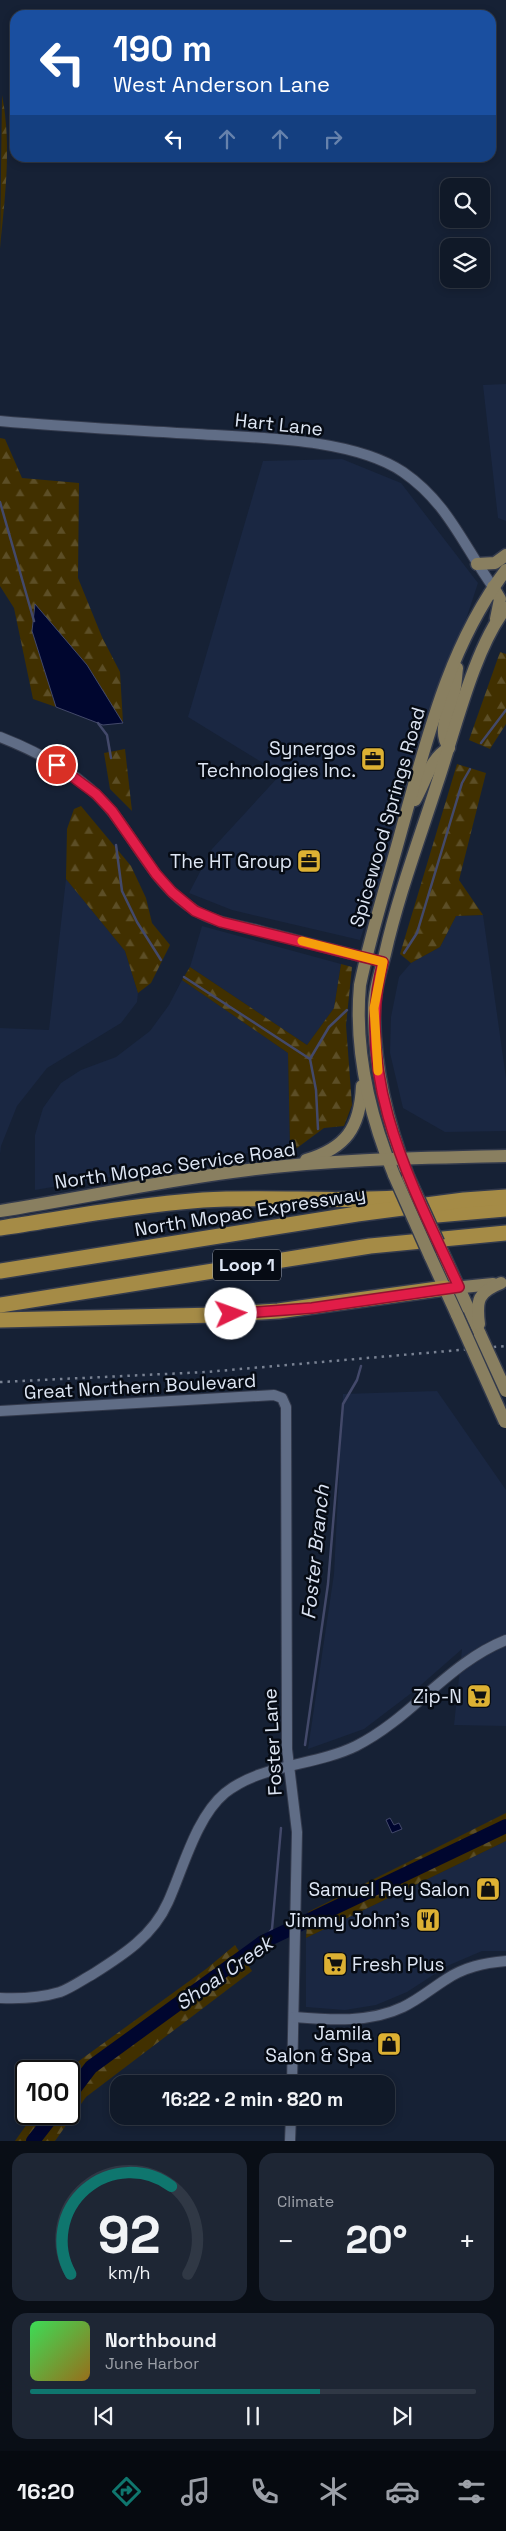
<!DOCTYPE html>
<html lang="en">
<head>
<meta charset="utf-8">
<style>
	body { margin:0; font-family:"Space Grotesk",sans-serif; background:#1e2634; color:#f1f3f6; height:100vh; display:flex; flex-direction:column; font-size:19px; white-space:nowrap }
	* { box-sizing:border-box; margin:0 }
	p { font-size:16px; color:#9ca0a8 }
	.icon { flex:none; width:28px; height:28px; fill:none; stroke:currentColor; stroke-width:2; stroke-linecap:round; stroke-linejoin:round }
	.map { position:relative; height:2141px; overflow:hidden }
	.sheet { display:flex; flex-direction:column; gap:12px; padding:12px; background:#090e16; flex:1 }
	.sheet>* { flex:none }
	.guide { position:absolute; left:10px; top:10px; width:486px; height:152px; border-radius:15px; box-shadow:0 2px 8px #0003,0 0 0 1px #303845; background:#1a4fa0; color:#fff; overflow:hidden }
	.buttons { position:absolute; left:440px; top:178px; display:grid; gap:10px }
	.buttons a { display:grid; place-items:center; width:50px; height:50px; border-radius:10px; background:#101928; box-shadow:0 2px 8px #0003,0 0 0 1px #303845; font-size:25px }
	.speed { position:absolute; left:15px; top:2060px; display:flex; gap:10px; font-size:25px; font-weight:700; text-align:center }
	.speed>* { display:grid; place-content:center; width:65px; height:65px; border-radius:50%; background:#101928; box-shadow:0 2px 8px #0003,0 0 0 1px #303845; line-height:1 }
	.speed .limit { border:2px solid #111; border-radius:8px; background:#fff; color:#111 }
	.pin { position:absolute; display:grid; place-items:center; width:42px; height:42px; color:#fff; margin:-21px; border:2px solid #fff; border-radius:50%; box-shadow:0 1px 5px #0007 }
	.me { position:absolute; width:55px; margin:-28px; rotate:87deg; stroke-linejoin:round; filter:drop-shadow(0 0 4px #0008) }
	.turn { display:flex; align-items:center; gap:18px; height:105px; padding:0 20px; font-size:22px }
	.turn .icon { width:65px; height:65px; stroke-width:2.5 }
	.turn b { display:block; font-size:35px; line-height:42px }
	.lanes { display:flex; align-items:center; height:48px; padding:0 20px; background:#0003; justify-content:center; gap:25px; direction:ltr }
	.lanes .off { opacity:.35 }
	.big { font-size:38px; font-weight:700; line-height:1.1 }
	.sheet .card { flex:1; display:flex; flex-direction:column; justify-content:center; gap:8px; min-width:0; padding:0 18px; border-radius:15px; background:#1e2634 }
	.sheet .dial { align-items:center; gap:0 }
	.dial svg { height:130px; overflow:visible; fill:none; stroke:#303845; stroke-width:7; stroke-linecap:round; text-anchor:middle }
	.dial text { fill:#f1f3f6; stroke:none }
	.song { display:flex; align-items:center; gap:15px }
	.cover { width:60px; height:60px; border-radius:8px; background:linear-gradient(135deg,hsl(130 70% 55%),hsl(40 70% 35%)) }
	.played { height:5px; border-radius:2px; background:linear-gradient(90deg,#0f766e 65%,#303845 65%) }
	.keys { display:flex; justify-content:space-around; direction:ltr }
	.heat { display:flex; justify-content:space-between; align-items:center; font-size:28px; direction:ltr }
	.sheet .tiles { flex:1; display:grid; gap:12px; grid-template-columns:1fr 1fr }
	.card:last-child { grid-column:span 2 }
	.trip { position:absolute; left:110px; top:2075px; width:285px; height:50px; border-radius:15px; background:#101928; box-shadow:0 2px 8px #0003,0 0 0 1px #303845; font-weight:700; line-height:50px; text-align:center }
	.dock { display:flex; height:80px; justify-content:space-around; align-items:center; background:#060a10; color:#9ca0a8 }
	.dock .icon { width:35px; height:35px }
	.dock .on { color:#0f766e }
	.dock b { font-size:22px; color:#f1f3f6 }
	.map>svg:first-child { display:block }
	.built { fill:#1a2742 }
	.forest { fill:url(#forest-firs) }
	.water { fill:#00062f; stroke:#43496a }
	.lines { fill:none; stroke-linecap:round; stroke-linejoin:round }
	.stream { stroke:#43496a; stroke-width:2.5 }
	.river { stroke:#00062f; stroke-width:14 }
	.minor-casing { stroke:#333a4c; stroke-width:12 }
	.major-casing { stroke:#333a4c; stroke-width:15 }
	.highway-casing { stroke:#333a4c; stroke-width:18 }
	.minor { stroke:#606d86; stroke-width:10 }
	.major { stroke:#897f60; stroke-width:12 }
	.highway { stroke:#a58b46; stroke-width:15 }
	.rail { stroke:#798293; stroke-width:2.5; stroke-dasharray:2.5 5; stroke-linecap:butt }
	.major-bridge-casing { stroke:#333a4c; stroke-width:15; stroke-linecap:butt }
	.major-bridge { stroke:#897f60; stroke-width:12 }
	.route-casing { stroke:#92132f; stroke-width:12 }
	.route { stroke:#e11d48; stroke-width:9 }
	.slow { stroke:#f59e0b; stroke-width:9 }
	.labels { text-anchor:middle; stroke-width:5; stroke-linejoin:round; paint-order:stroke }
	.shield { fill:#060b14; stroke:#9da4b1; stroke-width:1 }
	.shield-label { font-size:18px; font-weight:bold; fill:#dee6f4 }
	.street-label { font-size:19px; fill:#dee6f4; stroke:#060b14 }
	.poi-label { font-size:19px; fill:#dee6f4; stroke:#060b14; text-anchor:end }
	.water-label { font-size:20px; font-style:italic; fill:#dbe3f3; stroke:#060b14 }
</style>
</head>
<body>
<div class="map">
<svg width="506" height="2141" viewBox="0 0 506 2141">
	<defs>
		<pattern id="forest-firs" width="22" height="20" patternUnits="userSpaceOnUse" patternTransform="scale(1.25)"><rect width="22" height="20" fill="#413000"/><path d="M5 1l3.5 6h-7zM16 11l3.5 6h-7z" fill="#5c4e26"/></pattern>
	</defs>
	<rect width="100%" height="100%" fill="#162135"/>
	<g class="built">
		<path d="M506 384V521L498 518 483 385Z"/>
		<path d="M342 459 401 483 478 583 360 940 232 910 189 893 212 849 281 774 188 717 263 461Z"/>
		<path d="M66 879 125 951 138 993 137 1002 121 1023 47 1068 17 1106 1 1146 0 1154V1028L49 1030Z"/>
		<path d="M483 915 506 1078V1131L445 1132 403 1108 390 1053 391 1017 399 977 411 963 440 947 456 916Z"/>
		<path d="M202 926 341 964 334 1008 307 1045 190 967Z"/>
		<path d="M182 980 288 1053 290 1146 35 1190V1135L43 1108 61 1083 81 1070 116 1057 150 1031 169 1005Z"/>
		<path d="M437 1391 506 1490V1726L454 1725 462 1649 414 1691 364 1729 308 1749 334 1574 343 1394Z"/>
		<path d="M506 1841V1951H482L447 1966 407 1992 376 2005 345 2010 306 2007V1938Z"/>
	</g>
	<g class="forest">
		<path d="M2 95C12 146 5 197 0 249Z"/>
		<path d="M0 438 5 439 22 478 79 483 78 578 102 637 120 672 123 723 87 665 35 605 32 631 56 707 33 699 14 608 0 586Z"/>
		<path d="M500 652 506 654V724L490 749 469 740Z"/>
		<path d="M125 749 132 811 110 789 104 753Z"/>
		<path d="M457 764 486 773 459 880 483 915 456 916 440 947 411 963 400 954Z"/>
		<path d="M81 806 131 866 146 898 152 923 170 945 151 983 138 993 125 951 66 879 67 829 74 809Z"/>
		<path d="M341 964 352 967 346 1025 352 1105 344 1126 324 1128 297 1148 290 1146 288 1053 182 980 190 967 307 1045 334 1008Z"/>
		<path d="M506 1813V1841L306 1938 308 1912Z"/>
		<path d="M235 1945 252 1971 86 2097 55 2141H15L34 2114H69V2071H65L206 1969Z"/>
	</g>
	<g class="water">
		<path d="M35 604 87 665 123 723 103 725 56 707 32 631Z"/>
		<path d="M390 1818 394 1825 399 1823 402 1829 392 1833 386 1820Z"/>
	</g>
	<g class="lines">
		<g class="stream">
			<path d="M0 502 34 621"/>
			<path d="M98 723 107 735 111 758"/>
			<path d="M481 743 506 710"/>
			<path d="M116 845 122 891 137 922 161 960"/>
			<path d="M404 953 417 933 462 783 470 769"/>
			<path d="M184 977 310 1059 316 1090 318 1129"/>
			<path d="M310 1059 329 1027 347 1010"/>
			<path d="M305 1745 328 1584 343 1404 357 1380 361 1366"/>
			<path d="M263 1942 272 1929 281 1828"/>
		</g>
		<g class="river">
			<path d="M69 2096 91 2067 263 1942 506 1826"/>
			<path d="M33 2141 54 2114"/>
		</g>
		<defs>
			<g id="minor">
				<path d="M0 421C65 427 131 430 197 434 258 438 352 438 403 472 448 503 463 545 493 587"/>
				<path d="M0 737C41 753 85 777 113 813 139 846 158 889 196 911 216 923 239 925 261 931 301 941 342 952 383 962"/>
				<path d="M0 1411 274 1395 282 1398 286 1407 287 1749 297 1832 292 2084"/>
				<path d="M0 1998C21 1999 40 1998 60 1992 71 1988 82 1980 93 1974 123 1955 153 1936 168 1902 183 1869 196 1817 225 1793 261 1764 315 1766 356 1746 412 1718 448 1663 506 1640"/>
				<path d="M294 2017C330 2020 370 2023 403 2007 418 2000 431 1989 445 1980 464 1967 484 1963 506 1961"/>
				<path d="M290 2141 291 2116"/>
			</g>
			<g id="major">
				<path d="M477 564 495 563 506 555"/>
				<path d="M493 587 500 599 496 619"/>
				<path d="M415 800C426 781 430 758 449 748 437 730 449 711 454 692 456 684 456 676 457 668"/>
				<path d="M306 1160C346 1148 360 1128 362 1086"/>
				<path d="M394 1175C369 1114 354 1051 360 985 371 932 388 880 402 828 427 739 449 645 506 570"/>
				<path d="M408 1176C387 1122 374 1068 374 1010 374 991 380 973 385 954 398 896 419 840 437 784 454 734 474 648 506 608"/>
				<path d="M0 1211C83 1198 164 1180 248 1170 333 1159 420 1158 506 1156"/>
				<path d="M438 1242 480 1334"/>
				<path d="M430 1256 457 1315"/>
				<path d="M453 1288 493 1284"/>
				<path d="M479 1324C476 1300 478 1292 501 1283"/>
			</g>
			<g id="highway">
				<path d="M414 1217 506 1209"/>
				<path d="M0 1228C67 1218 135 1205 203 1200 272 1196 342 1203 411 1197"/>
				<path d="M0 1271 357 1214 464 1200 506 1197"/>
				<path d="M0 1305 370 1246 506 1233"/>
				<path d="M0 1320 216 1315 278 1311 445 1288"/>
			</g>
		</defs>
		<use href="#minor" class="minor-casing"/>
		<use href="#major" class="major-casing"/>
		<use href="#highway" class="highway-casing"/>
		<use href="#minor" class="minor"/>
		<use href="#major" class="major"/>
		<use href="#highway" class="highway"/>
		<path class="rail" d="M0 1382 206 1372 506 1346"/>
		<defs>
			<g id="major-bridge">
				<path d="M394 1175 430 1256"/>
				<path d="M408 1176 438 1242"/>
				<path d="M457 1315 505 1422"/>
				<path d="M480 1334 506 1391"/>
			</g>
		</defs>
		<use href="#major-bridge" class="major-bridge-casing"/>
		<use href="#major-bridge" class="major-bridge"/>
	</g>
	<g class="lines">
		<defs>
			<path id="route" d="M57 765 96 794 112 811 156 874 172 892 195 911 221 922 383 962C353 1077 412 1186 459 1287L312 1308 231 1314"/>
		</defs>
		<use href="#route" class="route-casing"/>
		<use href="#route" class="route"/>
		<path class="slow" d="M302 941 383 962 374 1008 378 1071"/>
	</g>
	<defs>
		<symbol id="office-square" viewBox="-11 -11 22 22"><rect x="-9" y="-9" width="18" height="18" rx="4" fill="#ddb133" stroke="#060b14"/><path d="M-6-3h4V-5.5h4V-3h4V5H-6ZM-1-4.5V-3h2v-1.5ZM-6 0V1H6V0Z" fill="#111"/></symbol>
		<symbol id="supermarket-square" viewBox="-11 -11 22 22"><rect x="-9" y="-9" width="18" height="18" rx="4" fill="#ddb133" stroke="#060b14"/><path d="M-6-5.5h2.5l.6 2H6L4.5 2H-2.5L-4.4-4H-6ZM-1.5 3.2a1.3 1.3 0 1 0 .1 0ZM3 3.2a1.3 1.3 0 1 0 .1 0Z" fill="#111"/></symbol>
		<symbol id="shop-square" viewBox="-11 -11 22 22"><rect x="-9" y="-9" width="18" height="18" rx="4" fill="#ddb133" stroke="#060b14"/><path d="M-5-2.5h2.3a2.7 3.5 0 0 1 5.4 0H5L5.5 6h-11ZM-1.5-2.5h3a1.5 2.3 0 0 0-3 0Z" fill="#111"/></symbol>
		<symbol id="restaurant-square" viewBox="-11 -11 22 22"><rect x="-9" y="-9" width="18" height="18" rx="4" fill="#ddb133" stroke="#060b14"/><path d="M-5-6h1v4h1v-4h1v4h1v-4h1v5L-1.5 .5V6h-2V.5L-5-1ZM5-6V6H3V1.5H1.5Q1.5-4 5-6Z" fill="#111"/></symbol>
	</defs>
	<g fill-rule="evenodd">
		<use href="#office-square" x="359" y="745" width="28" height="28"/>
		<use href="#office-square" x="295" y="847" width="28" height="28"/>
		<use href="#supermarket-square" x="465" y="1682" width="28" height="28"/>
		<use href="#shop-square" x="474" y="1875" width="28" height="28"/>
		<use href="#restaurant-square" x="414" y="1906" width="28" height="28"/>
		<use href="#supermarket-square" x="321" y="1950" width="28" height="28"/>
		<use href="#shop-square" x="375" y="2030" width="28" height="28"/>
	</g>
	<g class="labels">
		<rect class="shield" x="213" y="1249.5" width="68" height="31" rx="4"/>
		<g class="shield-label">
			<text x="247" y="1271">Loop 1</text>
		</g>
		<g class="street-label">
			<text transform="translate(279 424) rotate(6)" y="7">Hart Lane</text>
			<text transform="translate(387 817) rotate(-74)" y="7">Spicewood Springs Road</text>
			<text transform="translate(175 1165) rotate(-8)" y="7">North Mopac Service Road</text>
			<text transform="translate(250 1211) rotate(-9)" y="7">North Mopac Expressway</text>
			<text transform="translate(140 1386) rotate(-3)" y="7">Great Northern Boulevard</text>
			<text transform="translate(272 1742) rotate(-93)" y="7">Foster Lane</text>
		</g>
		<g class="poi-label">
			<text x="356" y="755">Synergos<tspan x="356" dy="22">Technologies Inc.</tspan></text>
			<text x="292" y="868">The HT Group</text>
			<text x="462" y="1703">Zip-N</text>
			<text x="470" y="1896">Samuel Rey Salon</text>
			<text x="410" y="1927">Jimmy John's</text>
			<text x="352" y="1971" text-anchor="start">Fresh Plus</text>
			<text x="372" y="2040">Jamila<tspan x="372" dy="22">Salon &amp; Spa</tspan></text>
		</g>
		<g class="water-label">
			<text transform="translate(315 1552) rotate(-84)" y="7">Foster Branch</text>
			<text transform="translate(224 1973) rotate(-35)" y="7">Shoal Creek</text>
		</g>
	</g>
</svg>
<div class="buttons">
<a><svg class="icon" aria-label="search" viewBox="0 0 24 24"><circle cx="10" cy="10" r="6"/><path d="M15 15l6 6"/></svg></a>
<a><svg class="icon" aria-label="layers" viewBox="0 0 24 24"><path d="M12 4l9 5-9 5-9-5zM3 14l9 5 9-5"/></svg></a>
</div>
<div class="speed"><div class="limit">100</div></div>
<div class="pin" style="left:57px;top:765px;background:#d93025"><svg class="icon" aria-label="arrive" viewBox="0 0 24 24"><path d="M6 21V4h12l-3 4 3 4H6"/></svg></div>
<svg class="me" style="left:231px;top:1314px" viewBox="-20 -20 40 40"><circle r="19" fill="#fff"/><path d="M0-13L10 11 0 6-10 11z" fill="#e11d48"/></svg>
<div class="trip">16:22 · 2 min · 820 m</div>
<div class="guide">
<div class="turn"><svg class="icon" aria-label="left" viewBox="0 0 24 24"><path d="M17 20v-9H6M10 6l-5 5 5 5"/></svg><div><b>190 m</b>West Anderson Lane</div></div>
<div class="lanes"><svg class="icon" aria-label="left" viewBox="0 0 24 24"><path d="M17 20v-9H6M10 6l-5 5 5 5"/></svg><svg class="icon off" aria-label="ahead" viewBox="0 0 24 24"><path d="M12 20V5M6 11l6-6 6 6"/></svg><svg class="icon off" aria-label="ahead" viewBox="0 0 24 24"><path d="M12 20V5M6 11l6-6 6 6"/></svg><svg class="icon off" aria-label="right" viewBox="0 0 24 24"><path d="M7 20v-9h11M14 6l5 5-5 5"/></svg></div>
</div>
</div>
<section class="sheet">
<div class="tiles">
<div class="card dial"><svg viewBox="0 0 100 80">
<path d="M14 69A42 42 0 1 1 86 69"/>
<path d="M14 69A42 42 0 0 1 76 15" stroke="#0f766e"/>
<text x="50" y="56" font-size="32" font-weight="700">92</text>
<text x="50" y="72" font-size="11">km/h</text>
</svg></div>
<div class="card"><p>Climate</p>
<div class="heat"><a>−</a><b class="big">20°</b><a>+</a></div>
</div>
<div class="card">
<div class="song"><i class="cover"></i><div><b>Northbound</b><p>June Harbor</p></div></div>
<div class="played"></div>
<div class="keys"><svg class="icon" aria-label="previous" viewBox="0 0 24 24"><path d="M18 5L8 12l10 7zM5 5v14"/></svg><svg class="icon" aria-label="pause" viewBox="0 0 24 24"><path d="M8 5v14M16 5v14"/></svg><svg class="icon" aria-label="next" viewBox="0 0 24 24"><path d="M6 5l10 7-10 7zM19 5v14"/></svg></div>
</div>
</div>
</section>
<nav class="dock">
<b>16:20</b>
<svg class="icon on" aria-label="directions" viewBox="0 0 24 24"><path d="M12 3l9 9-9 9-9-9zM9 14v-3h6M13 9l2 2-2 2"/></svg>
<svg class="icon" aria-label="music" viewBox="0 0 24 24"><path d="M9 18V5l10-2v13"/><circle cx="6" cy="18" r="3"/><circle cx="16" cy="16" r="3"/></svg>
<svg class="icon" aria-label="phone" viewBox="0 0 24 24"><path d="M5 4h4l2 5-3 2q2 4 5 5l2-3 5 2v4C11 20 4 13 5 4z"/></svg>
<svg class="icon" aria-label="climate" viewBox="0 0 24 24"><path d="M12 3v18M4 7l16 10M4 17L20 7"/></svg>
<svg class="icon" aria-label="car" viewBox="0 0 24 24"><path d="M5 17H2v-5l4-1 3-4h7l3 4 3 1v5h-3M9 17h6M6 11h13"/><circle cx="7" cy="17" r="2"/><circle cx="17" cy="17" r="2"/></svg>
<svg class="icon" aria-label="filters" viewBox="0 0 24 24"><path d="M4 7h16M4 17h16"/><circle cx="9" cy="7" r="2"/><circle cx="15" cy="17" r="2"/></svg>
</nav>
</body>
</html>
